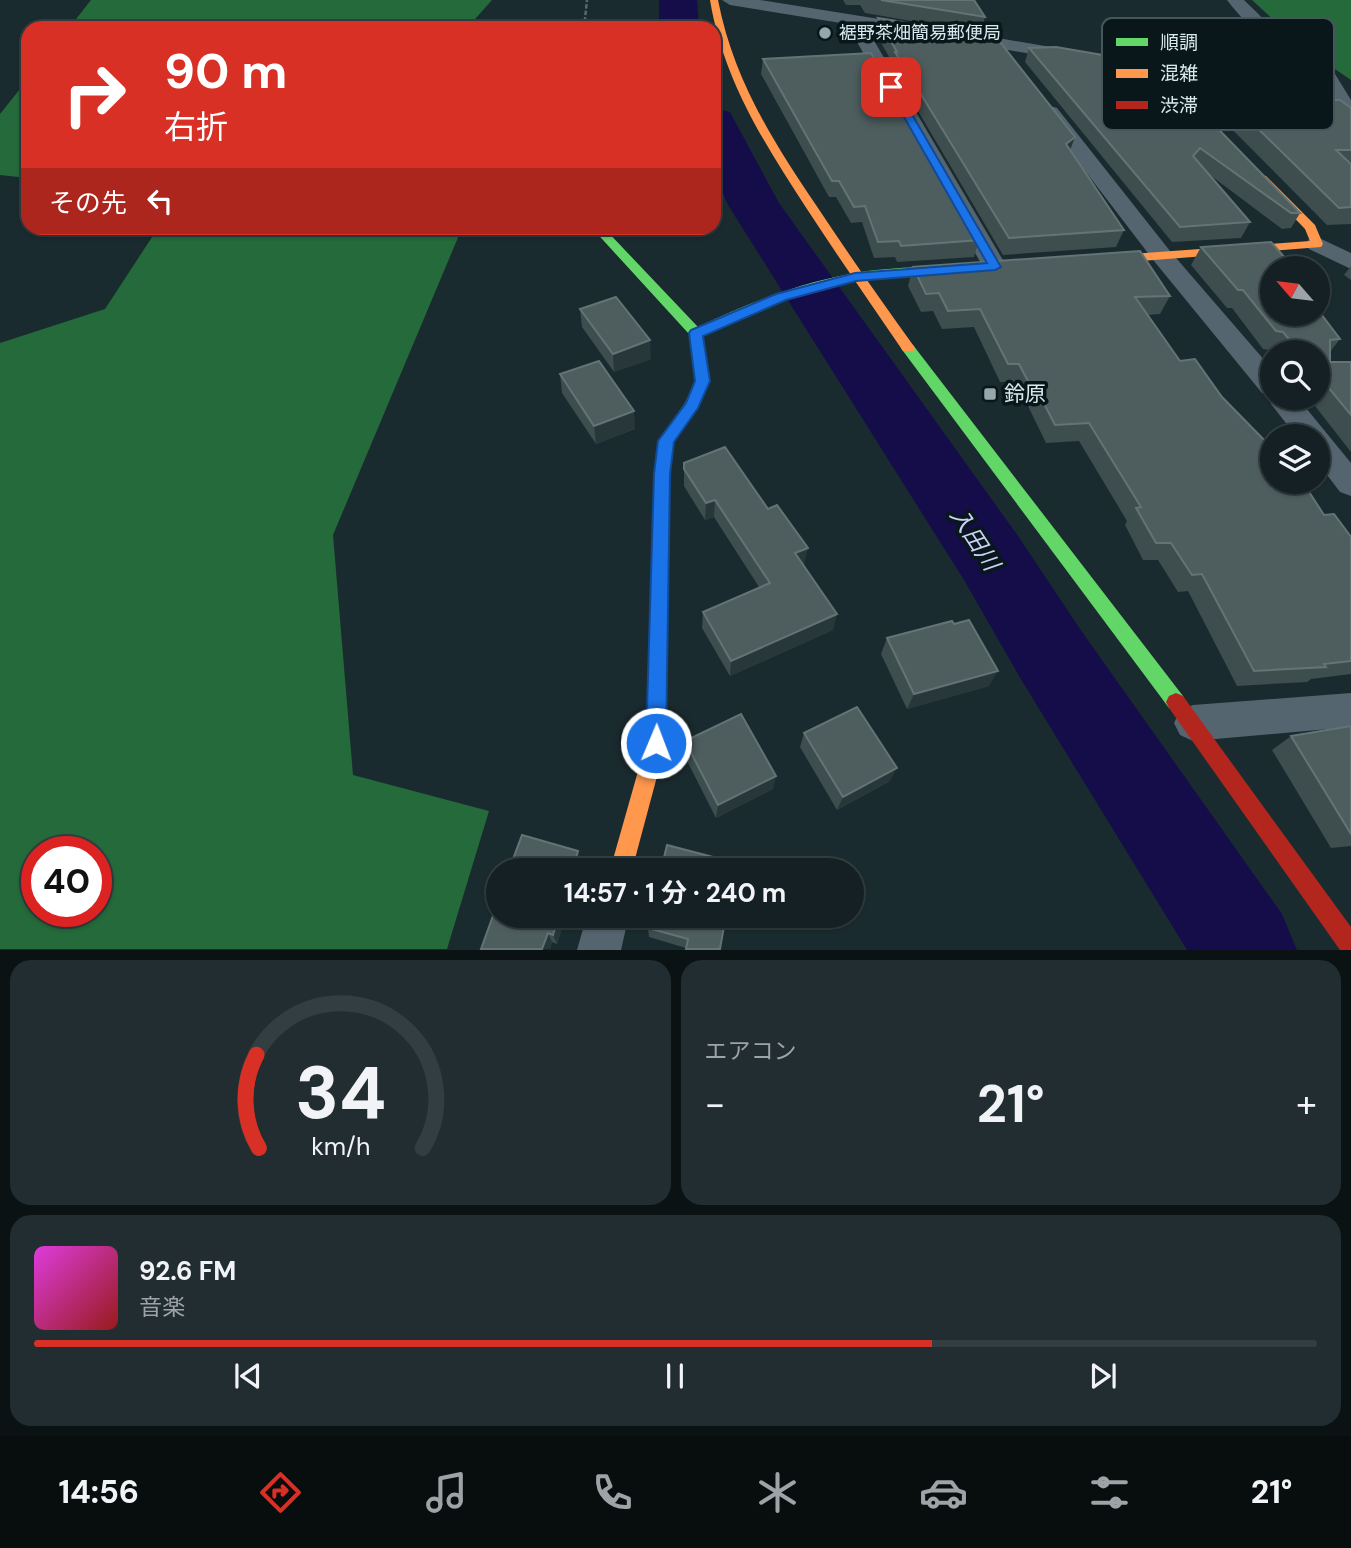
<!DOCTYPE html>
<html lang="ja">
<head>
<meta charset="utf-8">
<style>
	body { margin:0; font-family:"DM Sans","Noto Sans JP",sans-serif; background:#212d30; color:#f1f3f6; height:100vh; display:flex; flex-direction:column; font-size:26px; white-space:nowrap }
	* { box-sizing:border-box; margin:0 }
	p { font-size:23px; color:#9da3a6 }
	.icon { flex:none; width:38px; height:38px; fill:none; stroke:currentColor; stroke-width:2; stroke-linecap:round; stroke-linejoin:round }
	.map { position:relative; height:950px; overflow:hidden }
	.drawer { display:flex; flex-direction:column; gap:10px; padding:10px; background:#0b1213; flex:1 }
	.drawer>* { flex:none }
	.hud { position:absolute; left:21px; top:21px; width:700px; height:214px; border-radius:21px; box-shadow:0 2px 5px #0004,0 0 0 2px #333e41; background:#d93025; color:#fff; overflow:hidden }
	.needle { width:46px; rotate:298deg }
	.tools { position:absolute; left:1260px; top:256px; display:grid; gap:14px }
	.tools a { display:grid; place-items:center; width:70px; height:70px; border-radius:50%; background:#142023; box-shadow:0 2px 5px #0004,0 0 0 2px #333e41; font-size:35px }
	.speed { position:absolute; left:21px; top:836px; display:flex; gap:14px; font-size:35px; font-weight:700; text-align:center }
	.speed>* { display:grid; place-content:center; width:91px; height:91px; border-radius:50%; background:#142023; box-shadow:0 2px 5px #0004,0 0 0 2px #333e41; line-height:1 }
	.speed .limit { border:10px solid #d22; background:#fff; color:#111 }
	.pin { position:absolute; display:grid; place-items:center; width:60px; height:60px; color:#fff; margin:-30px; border-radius:14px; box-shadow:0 4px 10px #0006 }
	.me { position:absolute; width:77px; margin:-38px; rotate:1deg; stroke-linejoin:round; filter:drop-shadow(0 0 5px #0008) }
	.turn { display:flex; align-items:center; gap:24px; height:147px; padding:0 28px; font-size:32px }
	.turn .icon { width:91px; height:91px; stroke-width:2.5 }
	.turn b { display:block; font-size:49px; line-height:60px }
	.then { display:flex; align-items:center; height:66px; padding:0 28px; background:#0003; gap:14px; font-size:26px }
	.big { font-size:52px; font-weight:700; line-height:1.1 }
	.drawer .card { flex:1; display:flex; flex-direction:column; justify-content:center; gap:10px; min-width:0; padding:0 24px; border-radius:21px; background:#212d30 }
	.drawer .dial { align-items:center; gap:0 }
	.dial svg { height:182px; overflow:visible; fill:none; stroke:#333e41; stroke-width:7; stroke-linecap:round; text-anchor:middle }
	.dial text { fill:#f1f3f6; stroke:none }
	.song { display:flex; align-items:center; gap:21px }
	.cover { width:84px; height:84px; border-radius:10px; background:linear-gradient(135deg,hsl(300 70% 55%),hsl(0 70% 35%)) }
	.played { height:7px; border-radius:4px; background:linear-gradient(90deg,#d93025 70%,#333e41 70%) }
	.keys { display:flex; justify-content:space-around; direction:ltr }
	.heat { display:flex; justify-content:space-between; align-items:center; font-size:38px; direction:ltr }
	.drawer .tiles { flex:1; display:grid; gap:10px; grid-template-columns:1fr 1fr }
	.card:last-child { grid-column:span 2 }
	.trip { position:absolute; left:486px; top:858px; width:378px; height:70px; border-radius:35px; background:#142023; box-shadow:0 2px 5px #0004,0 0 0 2px #333e41; font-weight:700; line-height:70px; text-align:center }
	.dock { display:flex; height:112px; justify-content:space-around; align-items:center; background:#080d0e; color:#9da3a6 }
	.dock .icon { width:49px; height:49px }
	.dock .active { color:#d93025 }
	.dock b { font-size:32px; color:#f1f3f6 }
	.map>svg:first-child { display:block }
	.forest { fill:#246a3b; fill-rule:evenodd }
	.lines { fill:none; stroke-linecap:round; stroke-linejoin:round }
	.river { fill:#140d4a; fill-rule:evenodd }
	.path { stroke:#59666f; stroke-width:2.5; stroke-dasharray:4.5 2; stroke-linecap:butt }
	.street { fill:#556570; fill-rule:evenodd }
	.fast { fill:#63d668; fill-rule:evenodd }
	.slow { fill:#ff974d; fill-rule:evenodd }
	.jam { fill:#b3261e; fill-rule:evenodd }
	.wall { fill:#3e4d4d }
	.shaded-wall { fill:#28383a }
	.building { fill:#4e5e5f; stroke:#647475; stroke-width:2 }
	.route { fill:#1a73e8; stroke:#114b97; stroke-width:2 }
	.poi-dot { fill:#96a7ac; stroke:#09171a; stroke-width:2.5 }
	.labels { text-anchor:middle; stroke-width:7; stroke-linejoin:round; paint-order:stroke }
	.far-poi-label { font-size:18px; fill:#d9eaef; stroke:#09171a; text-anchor:start }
	.poi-label { font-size:21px; fill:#d9eaef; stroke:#09171a; text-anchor:start }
	.water-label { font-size:23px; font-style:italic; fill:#cad1fb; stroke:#09171a }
	.key { fill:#09171a; stroke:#47565a; stroke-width:2 }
	.key-label { font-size:19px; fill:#d9eaef }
</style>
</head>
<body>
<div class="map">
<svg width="1351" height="950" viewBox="0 0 1351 950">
	<rect width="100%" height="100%" fill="#1a2b2f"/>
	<g class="forest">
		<path d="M91 0H492L467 28H69Z"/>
		<path d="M1252 0H1351V80L1304 48Z"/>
		<path d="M28 79V178L0 175V114Z"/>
		<path d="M158 228H462L333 535 353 775 489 811 447 949H0V343L105 309ZM37 852H96V912H37Z"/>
	</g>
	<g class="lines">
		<g class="river">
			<path d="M659 0H697L699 28H659Z"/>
			<path d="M714 108 730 112 779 203 1018 536 1080 629 1282 914 1297 950H1187L1022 681 964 580 728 205 714 173Z"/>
		</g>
		<path class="path" d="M584 28 587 0"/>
		<g class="street">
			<path d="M722 0H760L923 26 925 30 923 34 917 35 866 27 1007 267 1003 272 995 274 987 272 983 267 847 24 730 5Z"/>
			<path d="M1227 0H1244C1265 20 1286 41 1297 69L1335 74 1351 100V115L1339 111 1323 83 1301 80 1303 94 1294 100 963 42 955 37 963 32 1284 87C1278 48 1249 29 1227 0Z"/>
			<path d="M1050 106 1057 108 1170 251 1272 369V397H1297L1351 463V496L1340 492 1318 463V436H1296L1271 404 1269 395 1262 393 1154 261 1040 112Z"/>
			<path d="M1317 237 1351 253V269L1309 249 1306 244 1309 239Z"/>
			<path d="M1351 693V727L1193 741 1180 735 1174 723 1180 711 1193 705Z"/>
			<path d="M587 915H629L621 950H577Z"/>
		</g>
		<g class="fast">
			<path d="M592 228H604L698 327C752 301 807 280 867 271 899 267 932 267 964 265L970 269 964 273C924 275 884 275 845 283 795 292 748 313 703 335L709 381 697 409 673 442 670 474 667 660 665 666 658 668 651 666 649 660 654 474 658 441 685 403 695 381 689 334Z"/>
			<path d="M908 343 913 345 1183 696 1186 702 1183 708 1176 711 1169 708 903 351 901 348 903 345Z"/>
		</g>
		<g class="slow">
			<path d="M710 0H718C733 78 772 140 816 205 847 252 880 299 913 345L915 348 913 351H903C870 303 837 255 805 206 762 140 723 78 710 0Z"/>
			<path d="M1262 175 1266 176 1315 225 1323 244 1321 247 1090 265 1084 261 1090 257 1310 241 1305 229 1258 180V176Z"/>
			<path d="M658 652 665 654 667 660 666 743 632 870H610L646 743 649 660 651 654Z"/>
		</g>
		<path class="jam" d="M1176 693 1183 696 1351 927V950H1340L1169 708 1166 702 1169 696Z"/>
	</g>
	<g class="wall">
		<path d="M843 0H974L985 17 981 33 865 13 860 5H846Z"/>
		<path d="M878 18 1070 150 1124 230 1116 247 1003 255 892 67 893 64 875 32Z"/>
		<path d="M1029 48 1137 68 1300 213 1291 228 1282 229 1210 175 1250 222 1241 238 1172 242 1025 62Z"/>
		<path d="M763 59 979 240 974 257 897 262 895 257 874 258 862 222 851 223 836 197H829L761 74Z"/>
		<path d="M1196 68 1294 90 1331 100 1351 108V224L1327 225 1188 85Z"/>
		<path d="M1201 247 1272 268 1340 339 1330 352V362H1351V452L1308 397H1318V352L1272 353 1270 350 1263 349 1232 308H1227L1191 265Z"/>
		<path d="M1351 266V280L1344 275Z"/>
		<path d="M913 267 1170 296 1160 314 1148 315 1180 361 1222 397 1324 515 1351 537V674L1311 679 1307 682 1237 686 1188 591 1178 592 1158 560H1143L1125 525 1127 521 1079 441 1046 443 1027 404 1023 405 1012 382H1000L974 327 942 329 933 311 921 312 908 286Z"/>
		<path d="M580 309 651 359 614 372 582 327Z"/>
		<path d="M560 374 635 429 596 444 562 393Z"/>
		<path d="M684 463 804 565H803L833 630 730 676 702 628 703 612 759 587 714 517 705 520 684 486Z"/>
		<path d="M887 638 989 686 907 709 881 654Z"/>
		<path d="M1351 726V846L1331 848 1272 750 1291 736Z"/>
		<path d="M804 733 890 781 837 810 800 747Z"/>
		<path d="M685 741 773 789 716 818 684 755Z"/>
		<path d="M499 915H566L557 944 552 942 550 949H481Z"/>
		<path d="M651 915 720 949 686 948 649 937 648 928Z"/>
	</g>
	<g class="shaded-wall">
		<path d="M1075 137 1069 153 1066 144Z"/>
		<path d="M650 340 651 359 614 372 613 354Z"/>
		<path d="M634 411 635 429 596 444 594 426Z"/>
		<path d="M715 500 714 517 705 520 706 503Z"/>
		<path d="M808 548 804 565 792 570 795 553Z"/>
		<path d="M837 614 833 630 730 676 731 661Z"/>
		<path d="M998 671 989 686 907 709 914 694Z"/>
		<path d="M897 768 890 781 837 810 843 797Z"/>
		<path d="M776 776 773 789 716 818 718 805Z"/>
		<path d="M578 851 582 862 579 870H572Z"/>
		<path d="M559 915H566L557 944 553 935Z"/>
		<path d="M548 933 552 942 550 949H542Z"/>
	</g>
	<g class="building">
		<path d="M881 0H974L985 17Z"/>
		<path d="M878 18 996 37 1075 137 1066 144 1124 230 1009 238 895 52H897Z"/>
		<path d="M1056 47 1126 59 1137 68 1158 67 1300 213H1291L1200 148 1193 156 1250 222 1180 227 1029 48Z"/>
		<path d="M871 53 979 240 901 246 899 241 878 242 865 206 854 207 839 181H832L763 59Z"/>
		<path d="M1196 68 1258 78 1263 84 1286 83 1294 90 1316 89 1331 100H1340L1351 108V150H1336L1351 164V207L1339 208Z"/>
		<path d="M1271 242 1294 268H1272V313H1318V310L1340 339 1330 340V362H1351V415L1318 375V352H1299L1283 332 1276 331 1243 290H1238L1201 247Z"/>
		<path d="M1140 251 1170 296 1135 297 1180 361 1195 359 1222 397 1272 448V481H1302L1324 515 1334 514 1351 537V661L1324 664 1326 667 1254 671 1202 574 1192 575 1171 543H1156L1136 508 1141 507 1089 423 1055 425 1035 386 1031 387 1019 364H1008L980 309 948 311 939 293 926 294 913 267Z"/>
		<path d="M616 297 650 340 613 354 580 309Z"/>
		<path d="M599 361 634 411 594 426 560 374Z"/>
		<path d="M725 447 768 509 777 505 808 548 795 553 837 614 731 661 703 612 770 583 715 500 706 503 684 469V463Z"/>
		<path d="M969 620 998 671 914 694 887 638 952 621 954 624Z"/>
		<path d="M857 707 897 768 843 797 804 733Z"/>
		<path d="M741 714 776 776 718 805 685 741Z"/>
		<path d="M1351 726V834L1291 736Z"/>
		<path d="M522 835 578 851 572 870H509Z"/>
		<path d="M667 845 736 863 734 870H661Z"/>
		<path d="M499 899V915H559L553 935 548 933 542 949H481Z"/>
		<path d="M651 915H726L720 949H686L688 939 648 928Z"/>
	</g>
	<path class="route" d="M891 84 896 87 1001 267 995 270 856 281 786 300 703 336 710 381 698 408 674 442 670 474 666 743 664 750 656 753 649 750 646 743 654 474 658 441 686 403 695 381 689 333 691 330 776 294 855 273 987 263 887 87Z"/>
	<g class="poi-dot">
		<circle cx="825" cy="33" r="7"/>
		<rect x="983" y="387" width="14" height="14" rx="3.5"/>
	</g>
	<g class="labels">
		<g class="far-poi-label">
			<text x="839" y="39">裾野茶畑簡易郵便局</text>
		</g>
		<g class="poi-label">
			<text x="1004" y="401">鈴原</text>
		</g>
		<g class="water-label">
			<text transform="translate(975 539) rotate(57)" y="8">入田川</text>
		</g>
	</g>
	<rect x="1102" y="18" width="232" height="112" rx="10" class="key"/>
	<rect x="1116" y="38" width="32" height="8" fill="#63d668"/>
	<rect x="1116" y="69" width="32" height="9" fill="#ff974d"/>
	<rect x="1116" y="101" width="32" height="8" fill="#b3261e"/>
	<g class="key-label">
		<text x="1160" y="49">順調</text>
		<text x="1160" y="80">混雑</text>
		<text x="1160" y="112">渋滞</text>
	</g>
</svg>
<div class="tools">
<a><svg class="needle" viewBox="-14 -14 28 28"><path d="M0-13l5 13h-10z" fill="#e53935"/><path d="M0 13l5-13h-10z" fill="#9da3a6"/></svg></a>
<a><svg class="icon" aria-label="search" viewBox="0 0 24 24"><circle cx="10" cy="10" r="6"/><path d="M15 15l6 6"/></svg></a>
<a><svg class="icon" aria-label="layers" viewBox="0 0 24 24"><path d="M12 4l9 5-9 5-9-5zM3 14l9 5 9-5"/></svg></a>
</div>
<div class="speed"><div class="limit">40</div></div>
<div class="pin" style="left:891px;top:87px;background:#d93025"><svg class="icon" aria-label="arrive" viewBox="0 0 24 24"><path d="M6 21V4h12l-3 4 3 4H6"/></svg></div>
<svg class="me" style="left:656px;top:743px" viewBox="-20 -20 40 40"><circle r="17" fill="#1a73e8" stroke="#fff" stroke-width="3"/><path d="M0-11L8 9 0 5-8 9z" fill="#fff"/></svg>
<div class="trip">14:57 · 1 分 · 240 m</div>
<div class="hud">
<div class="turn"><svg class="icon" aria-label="right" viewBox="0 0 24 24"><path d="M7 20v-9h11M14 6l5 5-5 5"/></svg><div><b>90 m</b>右折</div></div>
<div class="then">その先<svg class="icon" aria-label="left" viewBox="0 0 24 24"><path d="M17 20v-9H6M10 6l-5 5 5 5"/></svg></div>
</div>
</div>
<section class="drawer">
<div class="tiles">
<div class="card dial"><svg viewBox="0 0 100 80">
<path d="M14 69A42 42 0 1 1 86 69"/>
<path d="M14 69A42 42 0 0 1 13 28" stroke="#d93025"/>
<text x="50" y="56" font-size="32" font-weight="700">34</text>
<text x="50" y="72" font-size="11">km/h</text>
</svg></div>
<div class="card"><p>エアコン</p>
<div class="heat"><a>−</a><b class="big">21°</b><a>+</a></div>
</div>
<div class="card">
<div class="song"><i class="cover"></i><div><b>92.6 FM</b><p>音楽</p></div></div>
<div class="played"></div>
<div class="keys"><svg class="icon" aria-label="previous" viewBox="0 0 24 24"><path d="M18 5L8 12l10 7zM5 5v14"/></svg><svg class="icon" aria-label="pause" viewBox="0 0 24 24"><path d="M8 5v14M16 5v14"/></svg><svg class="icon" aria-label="next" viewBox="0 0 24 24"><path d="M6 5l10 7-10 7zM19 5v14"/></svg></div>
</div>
</div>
</section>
<nav class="dock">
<b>14:56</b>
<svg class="icon active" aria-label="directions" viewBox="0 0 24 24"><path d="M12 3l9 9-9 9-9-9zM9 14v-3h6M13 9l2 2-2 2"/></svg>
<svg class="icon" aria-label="music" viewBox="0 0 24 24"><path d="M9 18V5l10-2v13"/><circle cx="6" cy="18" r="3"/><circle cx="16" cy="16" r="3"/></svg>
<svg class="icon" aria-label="phone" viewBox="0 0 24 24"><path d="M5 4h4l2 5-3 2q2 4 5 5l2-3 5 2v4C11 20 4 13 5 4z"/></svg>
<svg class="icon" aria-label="climate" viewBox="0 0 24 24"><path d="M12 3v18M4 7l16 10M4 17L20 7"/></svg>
<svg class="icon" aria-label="car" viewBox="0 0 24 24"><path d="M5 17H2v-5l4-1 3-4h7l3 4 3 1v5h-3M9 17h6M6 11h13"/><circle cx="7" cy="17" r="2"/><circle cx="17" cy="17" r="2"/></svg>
<svg class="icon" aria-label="filters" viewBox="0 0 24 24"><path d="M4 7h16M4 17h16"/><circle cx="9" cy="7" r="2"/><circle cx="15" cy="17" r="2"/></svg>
<b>21°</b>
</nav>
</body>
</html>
